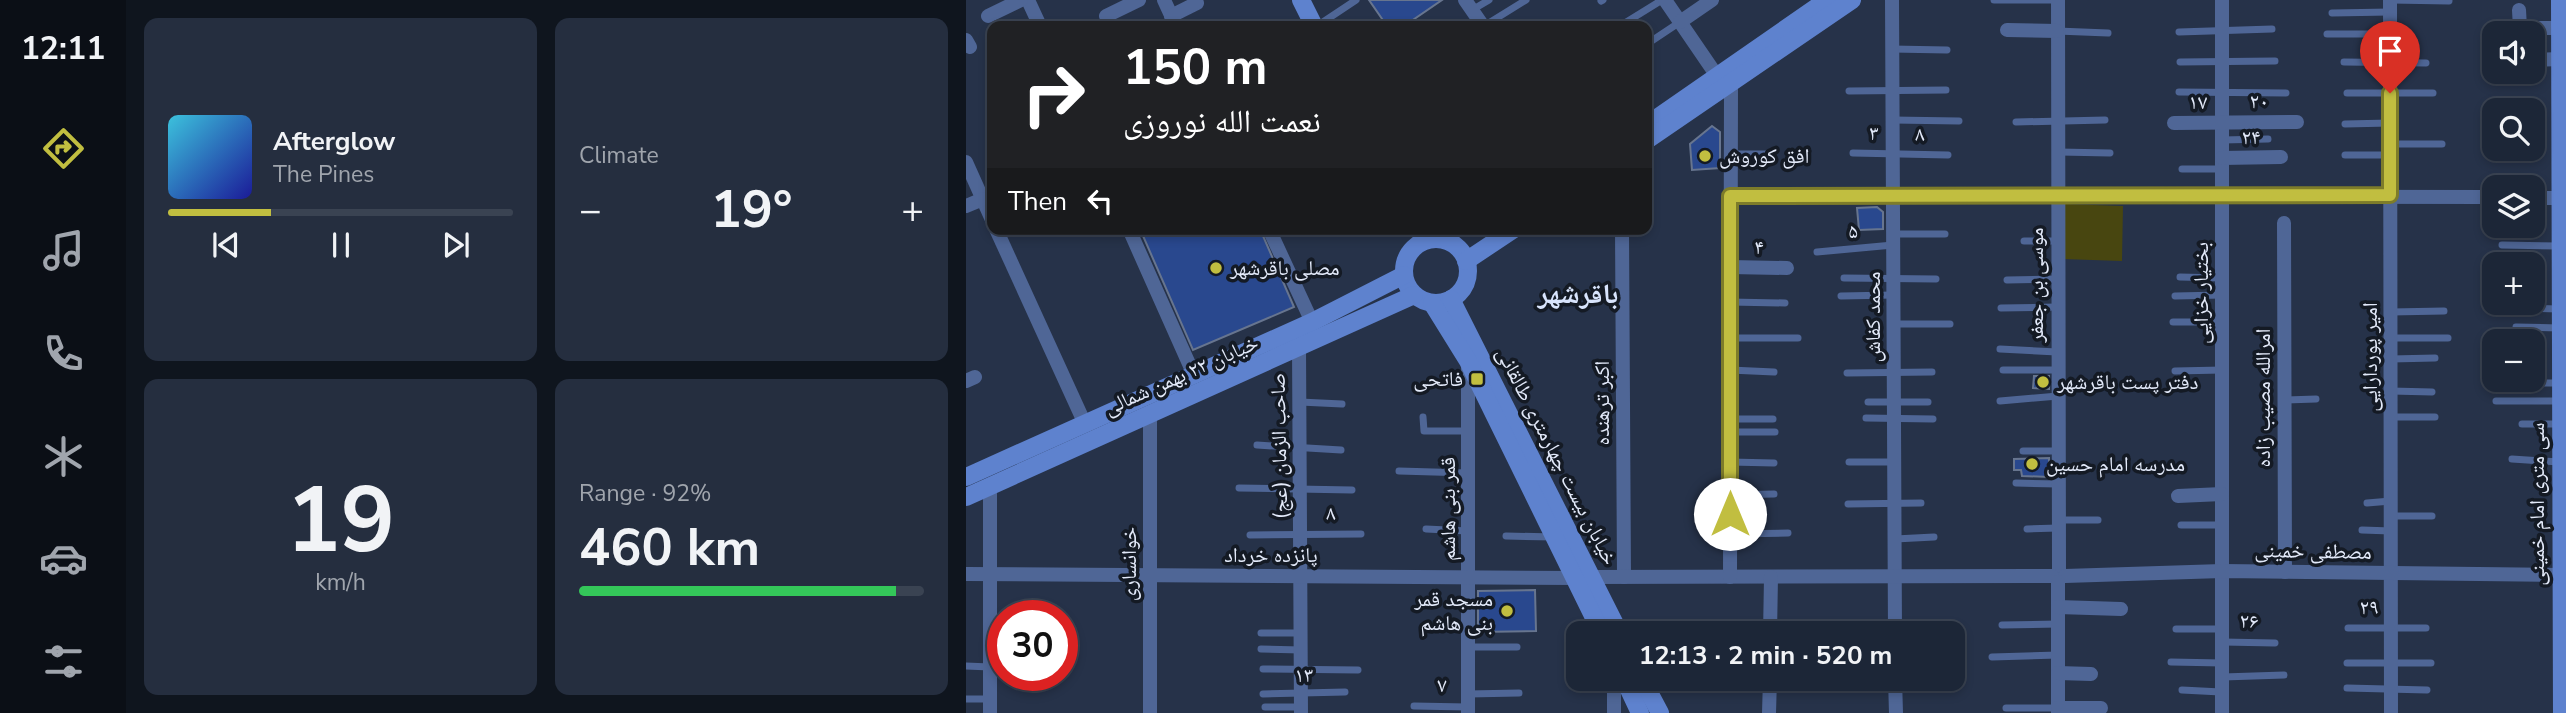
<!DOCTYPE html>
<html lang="en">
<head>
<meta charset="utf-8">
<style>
	body { margin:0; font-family:"Nunito Sans","Noto Naskh Arabic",sans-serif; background:#252e3f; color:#f1f3f6; height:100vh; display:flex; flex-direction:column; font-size:26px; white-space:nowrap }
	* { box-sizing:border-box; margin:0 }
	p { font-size:23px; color:#a0a5ad }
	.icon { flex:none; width:38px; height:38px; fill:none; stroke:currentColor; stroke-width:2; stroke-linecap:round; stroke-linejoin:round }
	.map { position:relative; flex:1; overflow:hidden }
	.sheet { display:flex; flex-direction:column; gap:18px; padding:18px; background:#0f151e; width:840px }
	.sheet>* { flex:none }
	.top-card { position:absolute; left:21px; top:21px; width:665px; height:214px; border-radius:14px; box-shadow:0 4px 10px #0003,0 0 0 2px #3a4352; background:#202124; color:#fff; overflow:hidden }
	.tools { position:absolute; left:1516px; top:21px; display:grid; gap:14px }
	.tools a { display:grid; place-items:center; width:63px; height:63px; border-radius:14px; background:#1c2637; box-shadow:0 4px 10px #0003,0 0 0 2px #3a4352; font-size:35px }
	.speed { position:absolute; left:21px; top:600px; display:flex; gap:14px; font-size:35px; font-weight:700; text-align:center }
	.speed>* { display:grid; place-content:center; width:91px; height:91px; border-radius:50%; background:#1c2637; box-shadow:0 4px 10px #0003,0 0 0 2px #3a4352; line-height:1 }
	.speed .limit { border:10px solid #d22; background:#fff; color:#111 }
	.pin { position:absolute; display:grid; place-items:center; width:60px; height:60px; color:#fff; margin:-72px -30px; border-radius:50% 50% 50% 0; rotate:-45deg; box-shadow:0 0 7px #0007 }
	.pin .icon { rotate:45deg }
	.me { position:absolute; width:77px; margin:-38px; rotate:0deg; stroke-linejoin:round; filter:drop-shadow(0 0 5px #0008) }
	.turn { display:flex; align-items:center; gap:24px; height:147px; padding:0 21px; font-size:32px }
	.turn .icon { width:91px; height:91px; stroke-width:2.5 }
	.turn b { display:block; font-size:49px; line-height:60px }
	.then { display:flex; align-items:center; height:66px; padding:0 21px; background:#0003; gap:14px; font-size:26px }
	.big { font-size:52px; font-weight:700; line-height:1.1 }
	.sheet .tile { flex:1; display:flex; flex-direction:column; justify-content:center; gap:10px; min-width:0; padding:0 24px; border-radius:14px; background:#252e3f }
	.sheet .dial { align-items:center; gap:0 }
	.dial b { font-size:91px; line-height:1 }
	.song { display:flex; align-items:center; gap:21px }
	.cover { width:84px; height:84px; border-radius:10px; background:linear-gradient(135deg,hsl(190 70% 55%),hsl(240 70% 35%)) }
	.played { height:7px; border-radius:4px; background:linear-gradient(90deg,#c1be40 30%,#3a4352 30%) }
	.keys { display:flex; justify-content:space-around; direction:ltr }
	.heat { display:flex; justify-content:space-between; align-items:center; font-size:38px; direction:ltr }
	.charge { height:10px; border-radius:5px; background:linear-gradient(90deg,#34c759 92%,#3a4352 0) }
	.sheet .tiles { flex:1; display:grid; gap:18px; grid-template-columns:repeat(2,1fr) }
	.trip { position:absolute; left:600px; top:621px; width:399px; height:70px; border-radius:14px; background:#1c2637; box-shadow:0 4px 10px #0003,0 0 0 2px #3a4352; font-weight:700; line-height:70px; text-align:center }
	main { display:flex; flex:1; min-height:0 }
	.tabs { display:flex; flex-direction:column; width:126px; justify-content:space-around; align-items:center; background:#0b0f16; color:#a0a5ad }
	.tabs .icon { width:49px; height:49px }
	.tabs .active { color:#c1be40 }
	.tabs b { font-size:32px; color:#f1f3f6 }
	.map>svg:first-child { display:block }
	.green { fill:#484610 }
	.building { fill:#29488e; stroke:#67758f; stroke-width:2 }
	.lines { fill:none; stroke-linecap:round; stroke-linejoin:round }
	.lane { stroke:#4f6696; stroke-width:7 }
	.street { stroke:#4f6696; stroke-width:14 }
	.secondary { stroke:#5e82ce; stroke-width:18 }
	.route-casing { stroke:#7d7c2a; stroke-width:18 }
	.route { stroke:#c1be40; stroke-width:12 }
	.poi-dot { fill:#c1be40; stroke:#141a24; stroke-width:2.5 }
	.labels { text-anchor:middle; stroke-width:7; stroke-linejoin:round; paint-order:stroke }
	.street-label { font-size:21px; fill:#e3eafa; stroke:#141a24 }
	.poi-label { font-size:21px; fill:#e3eafa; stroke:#141a24; text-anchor:start }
	.district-label { font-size:28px; font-weight:bold; fill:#d8e4fc; stroke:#141a24 }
</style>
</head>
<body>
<main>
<nav class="tabs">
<b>12:11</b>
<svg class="icon active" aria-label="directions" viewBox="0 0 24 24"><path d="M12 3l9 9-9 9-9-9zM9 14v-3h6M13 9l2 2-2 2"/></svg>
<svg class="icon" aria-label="music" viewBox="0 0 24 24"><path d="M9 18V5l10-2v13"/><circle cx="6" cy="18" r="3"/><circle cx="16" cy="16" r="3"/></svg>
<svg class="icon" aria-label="phone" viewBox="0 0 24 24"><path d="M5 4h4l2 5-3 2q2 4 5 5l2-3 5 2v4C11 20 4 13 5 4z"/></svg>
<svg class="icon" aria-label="climate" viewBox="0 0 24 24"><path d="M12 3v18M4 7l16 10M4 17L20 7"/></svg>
<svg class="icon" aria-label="car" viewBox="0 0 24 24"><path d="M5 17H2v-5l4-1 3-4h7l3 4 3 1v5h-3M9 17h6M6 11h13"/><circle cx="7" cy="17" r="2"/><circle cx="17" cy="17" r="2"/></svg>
<svg class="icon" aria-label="filters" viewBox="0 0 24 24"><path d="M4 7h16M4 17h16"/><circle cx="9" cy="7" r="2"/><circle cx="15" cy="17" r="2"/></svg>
</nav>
<section class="sheet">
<div class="tiles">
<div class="tile">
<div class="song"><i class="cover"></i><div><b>Afterglow</b><p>The Pines</p></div></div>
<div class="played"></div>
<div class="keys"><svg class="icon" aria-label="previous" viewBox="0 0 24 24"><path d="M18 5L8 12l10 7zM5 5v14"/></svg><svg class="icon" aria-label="pause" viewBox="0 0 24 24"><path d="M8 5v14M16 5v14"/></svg><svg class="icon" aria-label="next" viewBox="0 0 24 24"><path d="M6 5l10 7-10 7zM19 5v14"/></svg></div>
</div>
<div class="tile"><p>Climate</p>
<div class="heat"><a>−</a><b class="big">19°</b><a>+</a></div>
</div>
<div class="tile dial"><b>19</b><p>km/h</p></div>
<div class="tile"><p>Range · 92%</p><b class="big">460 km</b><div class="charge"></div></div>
</div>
</section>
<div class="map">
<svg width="1600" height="713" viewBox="0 0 1600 713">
	<rect width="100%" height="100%" fill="#263249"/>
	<path class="green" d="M1097 204 1157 206 1156 261 1096 259Z"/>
	<g class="building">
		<path d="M403 0H476L438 26H421Z"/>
		<path d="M746 126 754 132V168L726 170 724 144Z"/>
		<path d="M911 207 917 212V229L893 230 891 208Z"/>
		<path d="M174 229H294L328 307 227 350Z"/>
		<path d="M1068 376H1083V389L1067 388Z"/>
		<path d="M1083 458V477L1056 476 1055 470H1048V459Z"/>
		<path d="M569 590 570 631 512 632V591Z"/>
	</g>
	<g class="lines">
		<g class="lane">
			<path d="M1028 0H1092"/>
			<path d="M1425 0 1483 1"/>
			<path d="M635 1 637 0"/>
			<path d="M506 10 523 0"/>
			<path d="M1366 13 1424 12"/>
			<path d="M351 26 390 0"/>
			<path d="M518 26 560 0"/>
			<path d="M654 26 696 0"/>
			<path d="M1091 31 1142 33"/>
			<path d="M1213 32 1306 29"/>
			<path d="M1361 34H1424"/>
			<path d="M681 44 714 22"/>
			<path d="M926 49 981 50"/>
			<path d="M1214 62 1309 61"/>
			<path d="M1378 62 1460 63"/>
			<path d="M883 91 980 90"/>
			<path d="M1213 92 1320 93"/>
			<path d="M1381 93H1467"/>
			<path d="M927 120 993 121"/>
			<path d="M1050 122 1139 120"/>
			<path d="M1379 124 1424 123"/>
			<path d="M1256 140 1302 139"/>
			<path d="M1425 144H1476"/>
			<path d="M1093 152 1144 153"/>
			<path d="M887 153 982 155"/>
			<path d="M765 154H803"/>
			<path d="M1379 155H1424"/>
			<path d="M1216 169H1256"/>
			<path d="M928 234H979"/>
			<path d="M1058 241H1091"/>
			<path d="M1536 245 1593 246"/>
			<path d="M851 252 927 245"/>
			<path d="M1214 277 1256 278"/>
			<path d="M878 278 970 279"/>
			<path d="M1041 280 1091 279"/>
			<path d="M875 296 927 295"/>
			<path d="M1209 296 1256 295"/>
			<path d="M764 302 819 303"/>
			<path d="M1035 308 1091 307"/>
			<path d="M1555 308 1593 309"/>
			<path d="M1425 312 1478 311"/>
			<path d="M1207 322H1255"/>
			<path d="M928 324H984"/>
			<path d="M1550 327 1593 328"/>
			<path d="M764 338H832"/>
			<path d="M1425 338H1482"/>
			<path d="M1034 349 1091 352"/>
			<path d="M1425 359 1469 358"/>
			<path d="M764 370 808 372"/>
			<path d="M1037 370H1091"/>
			<path d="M1209 371 1256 370"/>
			<path d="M881 373 966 372"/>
			<path d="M1560 383H1593"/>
			<path d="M1425 391 1466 392"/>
			<path d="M1319 400 1350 399"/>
			<path d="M1034 401 1092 396"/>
			<path d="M1530 401H1593"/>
			<path d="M334 402 376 404"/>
			<path d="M902 402H962"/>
			<path d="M457 417 458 431H502"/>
			<path d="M1425 417H1469"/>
			<path d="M900 418 967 419"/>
			<path d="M764 419H807"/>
			<path d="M1556 424H1593"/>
			<path d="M764 432H809"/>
			<path d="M291 445 375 450"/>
			<path d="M1057 451H1092"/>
			<path d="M1546 459 1593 462"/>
			<path d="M764 462 808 463"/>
			<path d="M883 462H928"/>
			<path d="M433 471 502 473"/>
			<path d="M1050 483 1092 484"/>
			<path d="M273 488 386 490"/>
			<path d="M764 495 808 494"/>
			<path d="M1401 503 1425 501"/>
			<path d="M882 504 955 503"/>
			<path d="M1426 516H1466"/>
			<path d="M1093 520H1132"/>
			<path d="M1215 525H1256"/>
			<path d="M460 529 502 531"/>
			<path d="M1061 529 1092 528"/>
			<path d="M1396 530 1425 531"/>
			<path d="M764 534 822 533"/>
			<path d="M284 535 395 534"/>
			<path d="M540 536 588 537"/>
			<path d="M929 539 968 537"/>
			<path d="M1036 625 1092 624"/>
			<path d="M1382 628H1460"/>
			<path d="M1210 629H1256"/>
			<path d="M295 633H335"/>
			<path d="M1257 642 1309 643"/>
			<path d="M502 647H551"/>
			<path d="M295 649 335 650"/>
			<path d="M1026 657 1092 655"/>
			<path d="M1205 662 1256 663"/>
			<path d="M1381 663H1465"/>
			<path d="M0 666 24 667"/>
			<path d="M297 669 392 670"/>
			<path d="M1257 677 1318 675"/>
			<path d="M1381 688 1461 690"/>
			<path d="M1216 690 1255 692"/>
			<path d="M297 694 379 692"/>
			<path d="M502 694 553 693"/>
			<path d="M0 699H24"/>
			<path d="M448 706 501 707"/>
			<path d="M299 707H335"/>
			<path d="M1040 708H1091"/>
		</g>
		<g class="street">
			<path d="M62 0 74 26"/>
			<path d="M198 0 210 26"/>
			<path d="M499 0 517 26"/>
			<path d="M699 0 751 76"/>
			<path d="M926 0 929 634"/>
			<path d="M1092 0 1093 570"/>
			<path d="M1256 0V713"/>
			<path d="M1424 0 1425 713"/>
			<path d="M1553 10 1554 28H1594"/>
			<path d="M22 16 55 0"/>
			<path d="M140 16 173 0"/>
			<path d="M205 16 231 3"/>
			<path d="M714 22 746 0"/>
			<path d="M1041 30 1091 31"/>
			<path d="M0 40 4 47"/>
			<path d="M1566 60 1593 59"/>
			<path d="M1525 62H1528"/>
			<path d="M1208 123 1331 122"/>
			<path d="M1256 158 1315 157"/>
			<path d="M0 162 26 220"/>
			<path d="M764 196 1528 197"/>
			<path d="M1566 198H1593"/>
			<path d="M0 206 17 199"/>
			<path d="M1318 223 1319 572"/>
			<path d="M30 229 119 424"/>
			<path d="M163 229 228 375"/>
			<path d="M303 229 346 322"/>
			<path d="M656 229 658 577"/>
			<path d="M764 267 821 268"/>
			<path d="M333 347 335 713"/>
			<path d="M502 364V713"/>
			<path d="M0 381 9 377"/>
			<path d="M1212 496 1256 494"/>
			<path d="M0 574 610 578"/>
			<path d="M1099 576 1256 571 1594 575"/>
			<path d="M626 577 1086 576"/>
			<path d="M764 577 765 84"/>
			<path d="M1092 582V713"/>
			<path d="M1092 607 1155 609"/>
			<path d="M804 634 805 577"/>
			<path d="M1092 673 1125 674"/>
			<path d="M929 679 930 713"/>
			<path d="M1092 708H1135"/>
			<path d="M24 713V486"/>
			<path d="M184 713V414"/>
			<path d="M648 713V679"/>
			<path d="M803 713 804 679"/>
		</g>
		<g class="secondary">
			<path d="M335 0 348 26"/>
			<path d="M1594 0 1596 713"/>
			<path d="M681 125 861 0"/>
			<path d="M681 140 886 0"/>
			<circle cx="470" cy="271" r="32"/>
			<path d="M500 261 548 229"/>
			<path d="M485 299 654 634"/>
			<path d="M466 303 502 361 636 634"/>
			<path d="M0 477 346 322 438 275"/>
			<path d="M0 497 448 295"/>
			<path d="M658 679 674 713"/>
			<path d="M676 679 694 713"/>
		</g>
	</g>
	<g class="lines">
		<defs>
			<path id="route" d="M764 514V196L1424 195V93"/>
		</defs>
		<use href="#route" class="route-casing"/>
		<use href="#route" class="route"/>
	</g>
	<g class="poi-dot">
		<circle cx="739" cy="156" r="7"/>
		<circle cx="250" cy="268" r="7"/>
		<rect x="504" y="372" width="14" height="14" rx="3.5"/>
		<circle cx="1077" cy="382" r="7"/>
		<circle cx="1066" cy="464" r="7"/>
		<circle cx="541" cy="611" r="7"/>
	</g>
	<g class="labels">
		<g class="street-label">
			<text transform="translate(1293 101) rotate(-1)" y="7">۲۰</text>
			<text x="1232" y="109">۱۷</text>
			<text transform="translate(908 133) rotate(2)" y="7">۳</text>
			<text x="954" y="141">۸</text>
			<text transform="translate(1285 137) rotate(-1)" y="7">۲۴</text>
			<text transform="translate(887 231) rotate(-6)" y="7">۵</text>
			<text transform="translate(793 247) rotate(1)" y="7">۴</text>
			<text transform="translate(1070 285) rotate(-90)" y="7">موسی بن جعفر</text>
			<text transform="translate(1235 293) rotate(-90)" y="7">بختیار خزایی</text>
			<text transform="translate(907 317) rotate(-90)" y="7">محمد کفاش</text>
			<text transform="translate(1404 357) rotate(-90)" y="7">امیر پوردارایی</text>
			<text transform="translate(215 375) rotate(-24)" y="7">خیابان ۲۲ بهمن شمالی</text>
			<text transform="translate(1297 398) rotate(-90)" y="7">امرالله مصیب زاده</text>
			<text transform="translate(636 403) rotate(-90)" y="7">اکبر ترهنده</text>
			<text transform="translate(313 446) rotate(-91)" y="7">صاحب الزمان (عج)</text>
			<text transform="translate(591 456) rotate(63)" y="7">خیابان بیست چهارمتری طالقانی</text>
			<text transform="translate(1571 504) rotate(-90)" y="7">سی متری امام خمینی</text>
			<text transform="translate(482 509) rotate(-90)" y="7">قمر بنی هاشم</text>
			<text x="365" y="520">۸</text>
			<text transform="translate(1347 551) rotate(1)" y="7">مصطفی خمینی</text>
			<text x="305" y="562">پانزده خرداد</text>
			<text transform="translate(163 564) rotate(-90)" y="7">خوانساری</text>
			<text transform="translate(1403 607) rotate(-1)" y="7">۲۹</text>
			<text transform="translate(1283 621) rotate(1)" y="7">۲۶</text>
			<text transform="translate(338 675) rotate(-2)" y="7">۱۳</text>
			<text transform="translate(476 685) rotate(1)" y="7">۷</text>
		</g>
		<g class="poi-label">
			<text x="753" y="163">افق کوروش</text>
			<text x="264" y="275">مصلی باقرشهر</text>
			<text x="497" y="386" text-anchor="end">فاتحی</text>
			<text x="1091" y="389">دفتر پست باقرشهر</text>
			<text x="1080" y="471">مدرسه امام حسین</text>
			<text x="527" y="606" text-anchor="end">مسجد قمر<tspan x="527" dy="24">بنی هاشم</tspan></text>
		</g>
		<g class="district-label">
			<text x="612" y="303">باقرشهر</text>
		</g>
	</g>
</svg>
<div class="tools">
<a><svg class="icon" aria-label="sound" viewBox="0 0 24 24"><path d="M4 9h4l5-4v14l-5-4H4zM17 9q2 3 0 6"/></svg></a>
<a><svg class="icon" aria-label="search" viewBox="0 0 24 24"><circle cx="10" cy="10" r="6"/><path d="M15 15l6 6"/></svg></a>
<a><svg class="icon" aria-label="layers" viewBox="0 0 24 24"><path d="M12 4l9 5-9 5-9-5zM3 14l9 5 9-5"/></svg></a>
<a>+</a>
<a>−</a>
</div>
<div class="speed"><div class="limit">30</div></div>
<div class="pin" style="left:1424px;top:93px;background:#d93025"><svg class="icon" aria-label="arrive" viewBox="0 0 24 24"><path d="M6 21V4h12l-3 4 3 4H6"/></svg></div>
<svg class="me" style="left:764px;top:514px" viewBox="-20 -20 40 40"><circle r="19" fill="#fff"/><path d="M0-13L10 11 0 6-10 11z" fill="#c1be40"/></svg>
<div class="trip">12:13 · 2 min · 520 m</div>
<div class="top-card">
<div class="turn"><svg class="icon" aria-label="right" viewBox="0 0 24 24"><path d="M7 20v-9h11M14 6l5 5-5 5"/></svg><div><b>150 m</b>نعمت الله نوروزی</div></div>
<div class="then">Then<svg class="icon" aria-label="left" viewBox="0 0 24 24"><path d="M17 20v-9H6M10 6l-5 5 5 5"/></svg></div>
</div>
</div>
</main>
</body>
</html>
